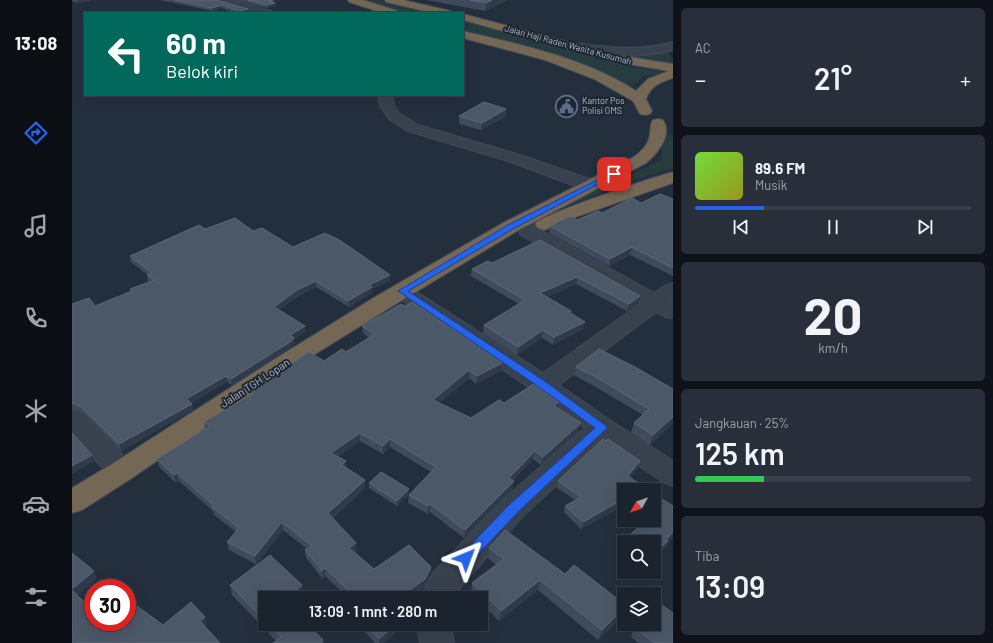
<!DOCTYPE html>
<html lang="id">
<head>
<meta charset="utf-8">
<style>
	body { margin:0; font-family:Barlow,sans-serif; background:#282f3a; color:#f1f3f6; height:100vh; display:flex; flex-direction:column; font-size:15px; white-space:nowrap }
	* { box-sizing:border-box; margin:0 }
	p { font-size:13px; color:#a0a4aa }
	.icon { flex:none; width:22px; height:22px; fill:none; stroke:currentColor; stroke-width:2; stroke-linecap:round; stroke-linejoin:round }
	.map { position:relative; flex:1; overflow:hidden }
	.details { display:flex; flex-direction:column; gap:8px; padding:8px; background:#0f1319; width:320px }
	.details>* { flex:none }
	.banner { position:absolute; left:12px; top:12px; width:380px; height:84px; border-radius:0px; box-shadow:0 4px 16px #0002,0 0 0 1px #39404a; background:#00695c; color:#fff; overflow:hidden }
	.needle { width:26px; rotate:230deg }
	.buttons { position:absolute; left:545px; top:483px; display:grid; gap:8px }
	.buttons a { display:grid; place-items:center; width:44px; height:44px; border-radius:0px; background:#1b232e; box-shadow:0 4px 16px #0002,0 0 0 1px #39404a; font-size:20px }
	.speed { position:absolute; left:12px; top:579px; display:flex; gap:8px; font-size:20px; font-weight:700; text-align:center }
	.speed>* { display:grid; place-content:center; width:52px; height:52px; border-radius:50%; background:#1b232e; box-shadow:0 4px 16px #0002,0 0 0 1px #39404a; line-height:1 }
	.speed .limit { border:6px solid #d22; background:#fff; color:#111 }
	.pin { position:absolute; display:grid; place-items:center; width:34px; height:34px; color:#fff; margin:-17px; border-radius:8px; box-shadow:0 2px 6px #0006 }
	.me { position:absolute; width:44px; margin:-22px; rotate:44deg; stroke-linejoin:round; filter:drop-shadow(0 0 3px #0008) }
	.turn { display:flex; align-items:center; gap:14px; height:84px; padding:0 16px; font-size:18px }
	.turn .icon { width:52px; height:52px; stroke-width:2.5 }
	.turn b { display:block; font-size:28px; line-height:34px }
	.big { font-size:30px; font-weight:600; line-height:1.1 }
	.details .widget { flex:1; display:flex; flex-direction:column; justify-content:center; gap:6px; min-width:0; padding:0 14px; border-radius:6px; background:#282f3a }
	.details .dial { align-items:center; gap:0 }
	.dial b { font-size:52px; line-height:1 }
	.song { display:flex; align-items:center; gap:12px }
	.cover { width:48px; height:48px; border-radius:6px; background:linear-gradient(135deg,hsl(100 70% 55%),hsl(60 70% 35%)) }
	.played { height:4px; border-radius:2px; background:linear-gradient(90deg,#2563eb 25%,#39404a 25%) }
	.keys { display:flex; justify-content:space-around; direction:ltr }
	.heat { display:flex; justify-content:space-between; align-items:center; font-size:22px; direction:ltr }
	.charge { height:6px; border-radius:3px; background:linear-gradient(90deg,#34c759 25%,#39404a 0) }
	.trip { position:absolute; left:186px; top:591px; width:230px; height:40px; border-radius:0px; background:#1b232e; box-shadow:0 4px 16px #0002,0 0 0 1px #39404a; font-weight:600; line-height:40px; text-align:center }
	main { display:flex; flex:1; min-height:0 }
	.tab-bar { display:flex; flex-direction:column; width:72px; justify-content:space-around; align-items:center; background:#0b0e12; color:#a0a4aa }
	.tab-bar .icon { width:28px; height:28px }
	.tab-bar .current { color:#2563eb }
	.tab-bar b { font-size:18px; color:#f1f3f6 }
	.map>svg:first-child { display:block }
	.green { fill:#263c3f }
	.lines { fill:none; stroke-linecap:round; stroke-linejoin:round }
	.minor-casing { stroke:#414a57; stroke-width:2 }
	.highway-casing { stroke:#434c59; stroke-width:2 }
	.minor { fill:#38414e; fill-rule:evenodd }
	.highway { fill:#746855; fill-rule:evenodd }
	.wall { fill:#3f4b5c }
	.shaded-wall { fill:#2f3b4b }
	.building { fill:#4b5868; stroke:#5c6777 }
	.route { fill:#2563eb; stroke:#184099 }
	.labels { text-anchor:middle; stroke-width:4; stroke-linejoin:round; paint-order:stroke }
	.far-street-label { font-size:9px; fill:#b4bcc9; stroke:#1d2633 }
	.far-poi-label { font-size:9px; fill:#b4bcc9; stroke:#1d2633; text-anchor:start }
	.street-label { font-size:11px; fill:#b4bcc9; stroke:#1d2633 }
</style>
</head>
<body>
<main>
<nav class="tab-bar">
<b>13:08</b>
<svg class="icon current" aria-label="directions" viewBox="0 0 24 24"><path d="M12 3l9 9-9 9-9-9zM9 14v-3h6M13 9l2 2-2 2"/></svg>
<svg class="icon" aria-label="music" viewBox="0 0 24 24"><path d="M9 18V5l10-2v13"/><circle cx="6" cy="18" r="3"/><circle cx="16" cy="16" r="3"/></svg>
<svg class="icon" aria-label="phone" viewBox="0 0 24 24"><path d="M5 4h4l2 5-3 2q2 4 5 5l2-3 5 2v4C11 20 4 13 5 4z"/></svg>
<svg class="icon" aria-label="climate" viewBox="0 0 24 24"><path d="M12 3v18M4 7l16 10M4 17L20 7"/></svg>
<svg class="icon" aria-label="car" viewBox="0 0 24 24"><path d="M5 17H2v-5l4-1 3-4h7l3 4 3 1v5h-3M9 17h6M6 11h13"/><circle cx="7" cy="17" r="2"/><circle cx="17" cy="17" r="2"/></svg>
<svg class="icon" aria-label="filters" viewBox="0 0 24 24"><path d="M4 7h16M4 17h16"/><circle cx="9" cy="7" r="2"/><circle cx="15" cy="17" r="2"/></svg>
</nav>
<div class="map">
<svg width="601" height="643" viewBox="0 0 601 643">
	<rect width="100%" height="100%" fill="#242f3e"/>
	<g class="green">
		<path d="M289 0H314L369 12 328 13Z"/>
		<path d="M391 20 565 68 596 72 570 77 560 87C510 61 446 47 391 32Z"/>
		<path d="M595 51 599 58 601 59V66L532 53Z"/>
		<path d="M591 132 601 137V168L562 180 492 208 486 205 556 176 589 160Z"/>
	</g>
	<g class="lines">
		<defs>
			<g id="minor">
				<path d="M144 0H160L199 11 200 13H184L145 2Z"/>
				<path d="M497 42C535 47 563 52 601 42V50C568 59 526 57 493 48L491 46 493 44Z"/>
				<path d="M306 95H320L322 106 327 113 346 125 451 156 526 182 528 186 526 190 520 191 514 190 439 162 336 131 317 119 308 106Z"/>
				<path d="M456 225 463 227 582 293 594 285 601 283V299L598 301 601 303V318L593 317 584 312 487 385 539 421 601 461V486L591 482 531 442 451 516 384 592 381 598H349L361 573 431 500 513 428 462 391 323 295 320 291 323 287 330 285 337 287 471 373 569 303 449 235 447 231 449 227Z"/>
				<path d="M0 410 9 413 60 464 64 471 60 478 50 481 40 478 0 435Z"/>
				<path d="M345 624H379L382 643H348Z"/>
			</g>
			<g id="highway">
				<path d="M276 0H291L326 11 327 13H311L277 2Z"/>
				<path d="M313 0H331L379 11 380 13H361L314 2Z"/>
				<path d="M391 14 545 55 601 64V78C588 82 579 86 574 99L580 111 578 114 573 115 568 114 561 101 522 79 473 60 391 38V31C449 45 513 58 564 91L576 79 597 71 544 62 391 20Z"/>
				<path d="M586 119 591 120C601 135 585 154 574 163L445 231 319 307 219 369 60 478 10 510 0 513V488L40 464 203 359 303 297 431 223 562 157C571 150 577 144 578 133 579 128 578 124 581 120Z"/>
				<path d="M601 172V183L498 219 478 228 472 230 466 228 463 224C470 214 582 177 601 172Z"/>
			</g>
		</defs>
		<use href="#minor" class="minor-casing"/>
		<use href="#highway" class="highway-casing"/>
		<use href="#minor" class="minor"/>
		<use href="#highway" class="highway"/>
	</g>
	<g class="wall">
		<path d="M0 0H19L6 3 0 1Z"/>
		<path d="M88 0H144L177 12 164 13 150 8 141 11Z"/>
		<path d="M165 0H203V3H202H203L204 6 195 8Z"/>
		<path d="M354 0H435L413 11Z"/>
		<path d="M387 116H434L409 130 387 124Z"/>
		<path d="M601 199V276L558 255 537 266 477 233 478 226 505 220 569 203Z"/>
		<path d="M133 229 181 231 221 247 318 281 300 289V293L277 307 244 287 226 296 207 310 233 332 222 339V344L218 348 160 385 155 382 119 403 121 410 49 451 10 412 0 409V304L23 306 58 292V289L78 282 76 281 75 275H76L59 262 58 256Z"/>
		<path d="M468 240 566 303 555 311 504 284 475 297 499 311 498 313 511 329 481 345 470 338 445 355 411 333 412 325 447 304 399 276 400 269 420 263Z"/>
		<path d="M290 326 429 371 404 384 397 378 367 403 399 418 432 403 487 402 486 408 507 431 469 465 461 459 441 480V489L392 538 358 512 356 514 336 503 337 495 359 472 318 447 311 454 288 441 266 456 274 461V468L293 488 261 518 284 551 283 552 302 569 359 567 358 575 353 587 337 598H277L253 576 251 579 234 558 233 550 235 549 211 530 184 564 157 550 155 542 164 532 142 515 141 511 107 481 104 483 87 467 85 459 133 429 132 422 180 394V390L274 352 297 338 291 333Z"/>
		<path d="M504 367 601 388V423L578 445 559 432 562 423 571 415 522 386 502 375Z"/>
		<path d="M568 461 566 467 558 478 552 490V511L547 508 509 529 492 512 493 506 503 500 484 487 486 481Z"/>
		<path d="M297 483 337 489 336 495 325 506 297 488Z"/>
		<path d="M601 506V537L596 542 593 548 582 542H552L554 538 570 524 565 520H582Z"/>
		<path d="M417 548 493 574 550 616 526 640 466 590 427 621 409 603V598H404L399 593 400 583 424 565 416 558Z"/>
		<path d="M158 585H230L231 595 193 598V624H236L251 640 252 643H201L204 641 160 595Z"/>
		<path d="M289 624H334L311 643H303L291 630 290 626Z"/>
		<path d="M562 628 601 643H567L559 637Z"/>
	</g>
	<g class="shaded-wall">
		<path d="M6 0H19L6 3Z"/>
		<path d="M201 0H203V3L197 4V1Z"/>
		<path d="M420 0H435L413 11 414 3Z"/>
		<path d="M203 3 204 6 195 8V5Z"/>
		<path d="M150 5V8L141 11 140 8Z"/>
		<path d="M176 9 177 12 167 13V11Z"/>
		<path d="M434 109V116L409 130 410 123Z"/>
		<path d="M560 247 558 255 537 266 538 259Z"/>
		<path d="M318 275V281L300 289V293L277 307 276 301 297 285Z"/>
		<path d="M505 277 504 284 467 301 468 293Z"/>
		<path d="M244 281V287L226 296 202 313V307L225 290Z"/>
		<path d="M568 296 566 303 555 311 557 304Z"/>
		<path d="M513 322 511 329 481 345 482 337Z"/>
		<path d="M233 326V332L222 339V344L218 348 160 385 159 379 218 335Z"/>
		<path d="M471 330 470 338 445 355 446 347Z"/>
		<path d="M430 363 429 371 404 384 405 376Z"/>
		<path d="M397 370V378L361 408V400Z"/>
		<path d="M154 376 155 382 115 406 114 399Z"/>
		<path d="M487 402 485 410 482 406Z"/>
		<path d="M120 404 121 410 49 451 47 444Z"/>
		<path d="M601 417V423L578 445 581 435Z"/>
		<path d="M509 423 507 431 469 465 471 457Z"/>
		<path d="M288 433V441L260 461 259 453Z"/>
		<path d="M318 439V447L311 454V446Z"/>
		<path d="M463 451 461 459 435 485 437 478Z"/>
		<path d="M20 455 22 461 0 474V466Z"/>
		<path d="M274 461V469L270 465Z"/>
		<path d="M568 461 566 467 554 483 556 476Z"/>
		<path d="M105 473 107 481 104 483 102 475Z"/>
		<path d="M293 480V488L257 521 256 513Z"/>
		<path d="M442 481 441 489 392 538 393 530Z"/>
		<path d="M337 489 336 495 325 506V501Z"/>
		<path d="M548 501 547 508 509 529 511 522Z"/>
		<path d="M358 504V512L356 514V506Z"/>
		<path d="M210 522 211 530 184 564 183 556Z"/>
		<path d="M601 532V537L596 542 593 548 582 558V553Z"/>
		<path d="M284 543V551L277 556V548Z"/>
		<path d="M359 567 358 575 353 587 337 598H329V596Z"/>
		<path d="M253 568V576L251 579 250 571Z"/>
		<path d="M22 571 25 579 3 598 0 589Z"/>
		<path d="M468 580 466 590 427 621 429 611Z"/>
		<path d="M230 585 231 595 227 598H215Z"/>
		<path d="M552 608V611L550 616 526 640 530 630Z"/>
		<path d="M133 617 135 625 130 629 128 621Z"/>
		<path d="M324 624H334L311 643H307V639Z"/>
	</g>
	<g class="building">
		<path d="M103 0H144L176 9 167 11 150 5 140 8Z"/>
		<path d="M176 0H201L197 1 203 3 195 5Z"/>
		<path d="M398 0H420L414 3Z"/>
		<path d="M412 102 434 109 410 123 387 116Z"/>
		<path d="M588 194 601 199V268L560 247 538 259 478 226 499 216 505 220 526 211 530 213 560 198 569 203Z"/>
		<path d="M163 218 181 231 190 228 221 247 253 233 269 241 318 275 297 285 300 287 276 301 244 281 225 290 202 307 233 326 218 335 222 338 218 342 159 379 154 376 114 399 120 404 47 444 8 406 0 403V304L17 298 23 306 60 291 58 289 83 280 75 275 80 273 58 256 127 225 133 229Z"/>
		<path d="M468 240 568 296 557 304 505 277 468 293 499 311 497 312 513 322 482 337 471 330 446 347 412 325 453 300 400 269 416 261 420 263Z"/>
		<path d="M340 302 430 363 405 376 397 370 361 400 399 418 427 400 432 403 462 384 487 402 482 406 509 423 471 457 463 451 437 478 442 481 393 530 358 504 356 506 337 495 364 467 318 439 311 446 288 433 259 453 274 461 270 465 293 480 256 513 284 543 277 548 302 569 337 545 359 567 353 579 329 596 330 598H285L253 568 250 571 233 550 240 546 210 522 183 556 155 542 167 528 140 507 142 506 105 473 102 475 85 459 138 426 132 422 183 392 180 390 237 352 252 361 270 349 274 352 303 334 290 326 329 304 333 306Z"/>
		<path d="M527 349 563 367 601 389V388V417L581 435 562 423 577 409 524 377 504 367Z"/>
		<path d="M0 433 20 455 0 466Z"/>
		<path d="M531 439 534 441 536 439 568 461 556 476 576 490H552V503L548 501 511 522 493 506 509 497 486 481Z"/>
		<path d="M309 472 337 489 325 501 297 483Z"/>
		<path d="M582 494 601 506V532L594 540 596 541 582 553V542H560L554 538 575 520H582Z"/>
		<path d="M433 530 493 574 502 565 552 604V608L530 630 468 580 429 611 400 583 432 559 417 548Z"/>
		<path d="M0 553 22 571 0 589Z"/>
		<path d="M198 555 230 585 215 598H193V621L158 585Z"/>
		<path d="M0 590 21 611V622H32L40 630 48 622H55V615L65 606 91 625 119 602 133 617 128 621 148 643H0Z"/>
		<path d="M584 601 601 613V643H583L562 628 565 624H582V604Z"/>
		<path d="M196 624H236L251 640 248 643H201L209 637Z"/>
		<path d="M292 624H324L307 639Z"/>
	</g>
	<path class="route" d="M539 173 545 174 441 229 336 291 474 382 533 425 535 428 446 512 399 562 394 564 390 562 388 558 390 554 437 505 523 428 467 387 326 291 436 225Z"/>
	<defs>
		<symbol id="civic-ring" viewBox="-11 -11 22 22"><circle r="9.5" fill="#1d2633" stroke="#5c6f8a" stroke-width="1.5"/><path d="M-.6-6.5H3V-4.5H.6V-3L4-1V1h2V6H-6V1h2V-1L-.6-3ZM-1.2 2.5V6h2.4V2.5Z" fill="#5c6f8a"/></symbol>
	</defs>
	<g fill-rule="evenodd">
		<use href="#civic-ring" x="482" y="94" width="25" height="25"/>
	</g>
	<g class="labels">
		<g class="far-street-label">
			<text transform="translate(496 45) rotate(15)" y="3">Jalan Haji Raden Wasita Kusumah</text>
		</g>
		<g class="far-poi-label">
			<text x="510" y="104">Kantor Pos<tspan x="510" dy="10">Polisi GMS</tspan></text>
		</g>
		<g class="street-label">
			<text transform="translate(183 383) rotate(-33)" y="4">Jalan TGH Lopan</text>
		</g>
	</g>
</svg>
<div class="buttons">
<a><svg class="needle" viewBox="-14 -14 28 28"><path d="M0-13l5 13h-10z" fill="#e53935"/><path d="M0 13l5-13h-10z" fill="#a0a4aa"/></svg></a>
<a><svg class="icon" aria-label="search" viewBox="0 0 24 24"><circle cx="10" cy="10" r="6"/><path d="M15 15l6 6"/></svg></a>
<a><svg class="icon" aria-label="layers" viewBox="0 0 24 24"><path d="M12 4l9 5-9 5-9-5zM3 14l9 5 9-5"/></svg></a>
</div>
<div class="speed"><div class="limit">30</div></div>
<div class="pin" style="left:542px;top:174px;background:#d93025"><svg class="icon" aria-label="arrive" viewBox="0 0 24 24"><path d="M6 21V4h12l-3 4 3 4H6"/></svg></div>
<svg class="me" style="left:394px;top:558px" viewBox="-20 -20 40 40"><path d="M0-17L14 15 0 8-14 15z" fill="#2563eb" stroke="#fff" stroke-width="4"/></svg>
<div class="trip">13:09 · 1 mnt · 280 m</div>
<div class="banner">
<div class="turn"><svg class="icon" aria-label="left" viewBox="0 0 24 24"><path d="M17 20v-9H6M10 6l-5 5 5 5"/></svg><div><b>60 m</b>Belok kiri</div></div>
</div>
</div>
<section class="details">
<div class="widget"><p>AC</p>
<div class="heat"><a>−</a><b class="big">21°</b><a>+</a></div>
</div>
<div class="widget">
<div class="song"><i class="cover"></i><div><b>89.6 FM</b><p>Musik</p></div></div>
<div class="played"></div>
<div class="keys"><svg class="icon" aria-label="previous" viewBox="0 0 24 24"><path d="M18 5L8 12l10 7zM5 5v14"/></svg><svg class="icon" aria-label="pause" viewBox="0 0 24 24"><path d="M8 5v14M16 5v14"/></svg><svg class="icon" aria-label="next" viewBox="0 0 24 24"><path d="M6 5l10 7-10 7zM19 5v14"/></svg></div>
</div>
<div class="widget dial"><b>20</b><p>km/h</p></div>
<div class="widget"><p>Jangkauan · 25%</p><b class="big">125 km</b><div class="charge"></div></div>
<div class="widget"><p>Tiba</p><b class="big">13:09</b></div>
</section>
</main>
</body>
</html>
